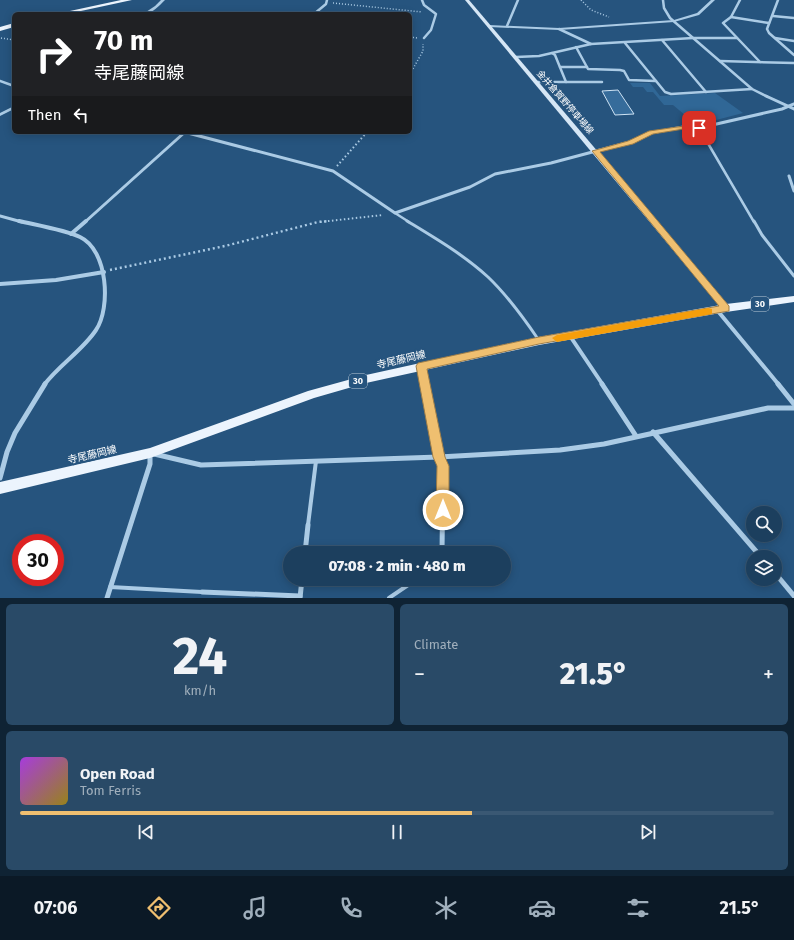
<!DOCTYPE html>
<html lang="en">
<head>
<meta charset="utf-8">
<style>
	body { margin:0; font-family:"Fira Sans","Noto Sans JP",sans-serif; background:#294a67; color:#f1f3f6; height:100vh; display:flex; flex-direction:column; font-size:15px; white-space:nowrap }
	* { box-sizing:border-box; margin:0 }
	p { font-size:13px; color:#a0afbc }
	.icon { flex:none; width:22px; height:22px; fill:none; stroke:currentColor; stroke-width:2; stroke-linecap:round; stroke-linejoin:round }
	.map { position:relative; height:598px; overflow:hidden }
	.side { display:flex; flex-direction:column; gap:6px; padding:6px; background:#0f2334; flex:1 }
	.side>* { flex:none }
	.top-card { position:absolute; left:12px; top:12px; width:400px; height:122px; border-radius:6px; box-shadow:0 2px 10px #0003,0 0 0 1px #3a5873; background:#202124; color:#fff; overflow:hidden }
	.fabs { position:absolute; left:746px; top:506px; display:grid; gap:8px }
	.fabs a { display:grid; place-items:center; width:36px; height:36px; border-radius:50%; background:#1c3f5e; box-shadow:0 2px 10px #0003,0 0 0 1px #3a5873; font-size:20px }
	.speed { position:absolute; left:12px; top:534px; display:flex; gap:8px; font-size:20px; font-weight:700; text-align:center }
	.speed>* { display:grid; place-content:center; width:52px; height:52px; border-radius:50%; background:#1c3f5e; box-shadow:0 2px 10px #0003,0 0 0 1px #3a5873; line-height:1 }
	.speed .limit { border:6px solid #d22; background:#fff; color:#111 }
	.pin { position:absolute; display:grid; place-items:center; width:34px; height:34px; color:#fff; margin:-17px; border-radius:8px; box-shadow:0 2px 6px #0006 }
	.me { position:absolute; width:44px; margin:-22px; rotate:0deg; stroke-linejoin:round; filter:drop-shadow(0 0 3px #0008) }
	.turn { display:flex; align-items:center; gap:14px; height:84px; padding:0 16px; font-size:18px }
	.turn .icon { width:52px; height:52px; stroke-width:2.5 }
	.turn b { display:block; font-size:28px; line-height:34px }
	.then { display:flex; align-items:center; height:38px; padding:0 16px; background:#0003; gap:8px; font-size:15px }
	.big { font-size:30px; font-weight:800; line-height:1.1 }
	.side .tile { flex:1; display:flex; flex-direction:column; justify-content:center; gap:6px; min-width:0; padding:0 14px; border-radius:6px; background:#294a67 }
	.side .dial { align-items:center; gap:0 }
	.dial b { font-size:52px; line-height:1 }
	.song { display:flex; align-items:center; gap:12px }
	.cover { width:48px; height:48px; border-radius:6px; background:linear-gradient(135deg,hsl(280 70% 55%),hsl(50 70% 35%)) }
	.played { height:4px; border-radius:2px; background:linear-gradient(90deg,#efbf70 60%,#3a5873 60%) }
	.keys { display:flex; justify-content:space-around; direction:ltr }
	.heat { display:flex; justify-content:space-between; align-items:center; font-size:22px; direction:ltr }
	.side .tiles { flex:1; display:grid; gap:6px; grid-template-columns:1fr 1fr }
	.tile:last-child { grid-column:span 2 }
	.trip { position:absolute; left:283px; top:546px; width:228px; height:40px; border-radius:20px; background:#1c3f5e; box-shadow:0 2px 10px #0003,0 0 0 1px #3a5873; font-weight:800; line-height:40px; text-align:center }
	.menu { display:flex; height:64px; justify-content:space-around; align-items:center; background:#0b1926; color:#a0afbc }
	.menu .icon { width:28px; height:28px }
	.menu .current { color:#efbf70 }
	.menu b { font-size:18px; color:#f1f3f6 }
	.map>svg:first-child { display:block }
	.green { fill:#306796 }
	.building { fill:#366c9b; stroke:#cee3f4 }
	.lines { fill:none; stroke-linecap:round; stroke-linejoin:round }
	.path-far2 { stroke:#abcbe5; stroke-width:1.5; stroke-dasharray:1 2; stroke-linecap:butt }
	.path-far1 { stroke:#abcbe5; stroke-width:2; stroke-dasharray:1.5 2.5; stroke-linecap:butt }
	.path { stroke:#abcbe5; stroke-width:2.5; stroke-dasharray:2 3; stroke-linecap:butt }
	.service-far2 { stroke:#abcbe5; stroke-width:2.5 }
	.service-far1 { stroke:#abcbe5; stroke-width:3 }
	.service { stroke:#abcbe5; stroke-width:4 }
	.minor-far3 { stroke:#abcbe5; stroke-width:2.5 }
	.minor-far2 { stroke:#abcbe5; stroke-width:3 }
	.minor-far1 { stroke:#abcbe5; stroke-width:4 }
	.minor { stroke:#abcbe5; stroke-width:5 }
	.tertiary { fill:#abcbe5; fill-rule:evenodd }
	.secondary { fill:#d5e6f5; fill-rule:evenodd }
	.primary { fill:#ecf4fd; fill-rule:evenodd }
	.route { fill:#efbf70; stroke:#9b7c49 }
	.slow { fill:#f59e0b }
	.labels { text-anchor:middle; stroke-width:4; stroke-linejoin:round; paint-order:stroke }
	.far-street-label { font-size:9px; fill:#fff; stroke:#26547e }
	.shield { fill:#26547e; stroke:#beccd8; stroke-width:1 }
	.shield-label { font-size:9px; font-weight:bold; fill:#fff }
	.street-label { font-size:10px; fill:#fff; stroke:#26547e }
</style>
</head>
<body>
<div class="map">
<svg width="794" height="598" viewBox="0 0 794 598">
	<rect width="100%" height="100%" fill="#26547e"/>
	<path class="green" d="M630 83H650L660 96 715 93 743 113 697 125 673 105H664L653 92H647L643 87H633Z"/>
	<path class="building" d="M618 90 634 114 615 115 602 91Z"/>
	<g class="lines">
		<g class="path-far2">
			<path d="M581 0 591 10 609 17"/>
			<path d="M333 3 422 12"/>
			<path d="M410 37 417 38"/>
			<path d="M1 38 14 40"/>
			<path d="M410 74 423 51V44"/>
		</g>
		<g class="path-far1">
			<path d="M337 166 367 132"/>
			<path d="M320 222 383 215"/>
		</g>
		<path class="path" d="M110 270 225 246 318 222 329 221"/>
		<g class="service-far2">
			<path d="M699 128 754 222"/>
			<path d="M395 213 409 222"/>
		</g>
		<g class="service-far1">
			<path d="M407 221C435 238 464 255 488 277 507 295 523 317 538 339"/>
			<path d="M754 221 762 235 794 276"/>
			<path d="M422 368 425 385"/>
		</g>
		<g class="service">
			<path d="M425 384 439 457"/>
			<path d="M308 525 316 461"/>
			<path d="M110 587 202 592"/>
			<path d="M389 598 417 579"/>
		</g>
		<g class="minor-far3">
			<path d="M422 0 424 5 436 14 431 30 424 38"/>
			<path d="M663 0 664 8 670 18 752 89 768 97"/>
			<path d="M740 0 731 17 723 23 760 62"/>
			<path d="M778 0 767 29 769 33 794 55"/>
			<path d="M314 14 326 4 327 0"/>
			<path d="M773 16 794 18"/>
			<path d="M731 17 769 23"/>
			<path d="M507 26 518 0"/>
			<path d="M559 29 591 44"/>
			<path d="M775 38 794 41"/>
			<path d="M662 40 706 92"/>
			<path d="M625 43 665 92 671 94 752 89"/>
			<path d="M576 47 588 69 620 70 624 71 629 80 656 81"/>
			<path d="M552 53 555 55 566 82"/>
			<path d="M516 57 539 56 591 44 693 38H737"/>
			<path d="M720 61 794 63"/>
			<path d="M560 67H587"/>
			<path d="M0 81 14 86"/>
			<path d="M537 82H602"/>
		</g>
		<g class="minor-far2">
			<path d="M766 96 794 109"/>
			<path d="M184 132 333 171 395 213 470 187 495 174 551 163 630 142 651 133 683 127 699 128 782 109 794 104"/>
			<path d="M789 176 794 191"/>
			<path d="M0 216 22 222"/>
			<path d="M85 222 185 132"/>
		</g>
		<g class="minor-far1">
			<path d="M19 221C36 225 65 230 80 237 108 250 111 308 96 330 83 350 59 365 44 385"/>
			<path d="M71 234 86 221"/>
			<path d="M0 284 56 280 104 272"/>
			<path d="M717 310 779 385"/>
			<path d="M570 336 603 385"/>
		</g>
		<g class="minor">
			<path d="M602 384 636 436"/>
			<path d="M778 384 794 404"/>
			<path d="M653 432 761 557"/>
			<path d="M439 457 443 466 442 553"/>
			<path d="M0 478 7 452 15 433 45 384"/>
			<path d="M305 553 308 525"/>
			<path d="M775 573 794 596"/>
			<path d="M202 592 300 596"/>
			<path d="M107 598 150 464V453L201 465 439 457 560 450 604 444 768 408H794"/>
			<path d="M300 598 302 579"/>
		</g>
		<g class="tertiary">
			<path d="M161 0H165C159 6 152 14 143 14L155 6Z"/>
			<path d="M711 0H715L699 15 674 22 559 30 489 27 487 26 489 25 559 28 674 20 697 13Z"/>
			<path d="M14 106V109L0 116V113Z"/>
		</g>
		<path class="secondary" d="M465 0H469L729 306 730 308 729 310H723Z"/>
		<g class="primary">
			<path d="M121 0H132L67 14H56Z"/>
			<path d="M14 23V27L0 31V27Z"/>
			<path d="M794 296V302L726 312 539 345 366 383 314 398 150 458 0 494V482L150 448 308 391 366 375 539 337 726 304Z"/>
		</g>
	</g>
	<path class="route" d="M684 126H699L702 128 699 130 684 129 653 134 633 144 600 152 729 306V311L539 344 427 369 445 457 449 466V510L447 513 443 515 438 513 436 510 437 466 433 457 416 366 418 363 539 337 719 306 592 151 628 141 649 131Z"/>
	<path class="slow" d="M708 308 712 309V314L557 342 552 338 557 335Z"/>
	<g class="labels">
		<g class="far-street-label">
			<text transform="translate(565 102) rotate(49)" y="3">金井倉賀野停車場線</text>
		</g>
		<g class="shield">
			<rect x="751" y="297" width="18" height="14" rx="3"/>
			<rect x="349" y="374" width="18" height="14" rx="3"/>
		</g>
		<g class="shield-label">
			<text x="760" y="307">30</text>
			<text x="358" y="384">30</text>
		</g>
		<g class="street-label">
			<text transform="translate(401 359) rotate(-13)" y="4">寺尾藤岡線</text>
			<text transform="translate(92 454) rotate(-13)" y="4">寺尾藤岡線</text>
		</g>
	</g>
</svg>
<div class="fabs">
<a><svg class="icon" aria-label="search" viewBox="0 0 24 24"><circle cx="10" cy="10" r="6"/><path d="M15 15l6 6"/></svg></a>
<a><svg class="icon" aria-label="layers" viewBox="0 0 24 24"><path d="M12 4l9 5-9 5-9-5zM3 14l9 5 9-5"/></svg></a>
</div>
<div class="speed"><div class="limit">30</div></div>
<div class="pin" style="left:699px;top:128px;background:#d93025"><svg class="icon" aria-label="arrive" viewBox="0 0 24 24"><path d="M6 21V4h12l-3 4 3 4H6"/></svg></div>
<svg class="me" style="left:443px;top:510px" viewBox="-20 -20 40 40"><circle r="17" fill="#efbf70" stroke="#fff" stroke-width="3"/><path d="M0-11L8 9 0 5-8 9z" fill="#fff"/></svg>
<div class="trip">07:08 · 2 min · 480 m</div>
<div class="top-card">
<div class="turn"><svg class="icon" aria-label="right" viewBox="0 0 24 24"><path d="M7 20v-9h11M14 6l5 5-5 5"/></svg><div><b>70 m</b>寺尾藤岡線</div></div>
<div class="then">Then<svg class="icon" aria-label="left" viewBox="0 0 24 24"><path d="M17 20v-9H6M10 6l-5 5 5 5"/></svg></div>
</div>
</div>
<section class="side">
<div class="tiles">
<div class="tile dial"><b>24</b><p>km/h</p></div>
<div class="tile"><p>Climate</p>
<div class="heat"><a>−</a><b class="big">21.5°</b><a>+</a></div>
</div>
<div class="tile">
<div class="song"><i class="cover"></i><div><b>Open Road</b><p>Tom Ferris</p></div></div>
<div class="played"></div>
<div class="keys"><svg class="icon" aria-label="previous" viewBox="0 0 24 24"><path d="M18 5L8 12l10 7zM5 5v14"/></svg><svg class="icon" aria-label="pause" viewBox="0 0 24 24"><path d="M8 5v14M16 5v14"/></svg><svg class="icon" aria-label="next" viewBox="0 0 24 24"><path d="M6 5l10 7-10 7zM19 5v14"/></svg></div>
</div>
</div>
</section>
<nav class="menu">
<b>07:06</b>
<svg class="icon current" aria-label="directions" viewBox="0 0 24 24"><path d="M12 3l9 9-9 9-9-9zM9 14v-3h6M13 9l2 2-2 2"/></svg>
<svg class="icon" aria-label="music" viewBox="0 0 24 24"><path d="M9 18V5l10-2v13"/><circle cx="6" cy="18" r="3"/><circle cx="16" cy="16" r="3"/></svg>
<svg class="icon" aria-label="phone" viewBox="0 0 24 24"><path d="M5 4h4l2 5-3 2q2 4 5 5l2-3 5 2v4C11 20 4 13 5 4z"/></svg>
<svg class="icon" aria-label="climate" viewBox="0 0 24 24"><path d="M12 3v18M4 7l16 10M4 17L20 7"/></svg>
<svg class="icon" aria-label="car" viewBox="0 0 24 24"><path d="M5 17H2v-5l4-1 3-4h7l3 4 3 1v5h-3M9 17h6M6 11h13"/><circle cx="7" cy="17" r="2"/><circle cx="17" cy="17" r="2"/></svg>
<svg class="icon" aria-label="filters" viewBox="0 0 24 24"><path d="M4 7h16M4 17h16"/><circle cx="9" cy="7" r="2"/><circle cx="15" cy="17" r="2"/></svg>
<b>21.5°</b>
</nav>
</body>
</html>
